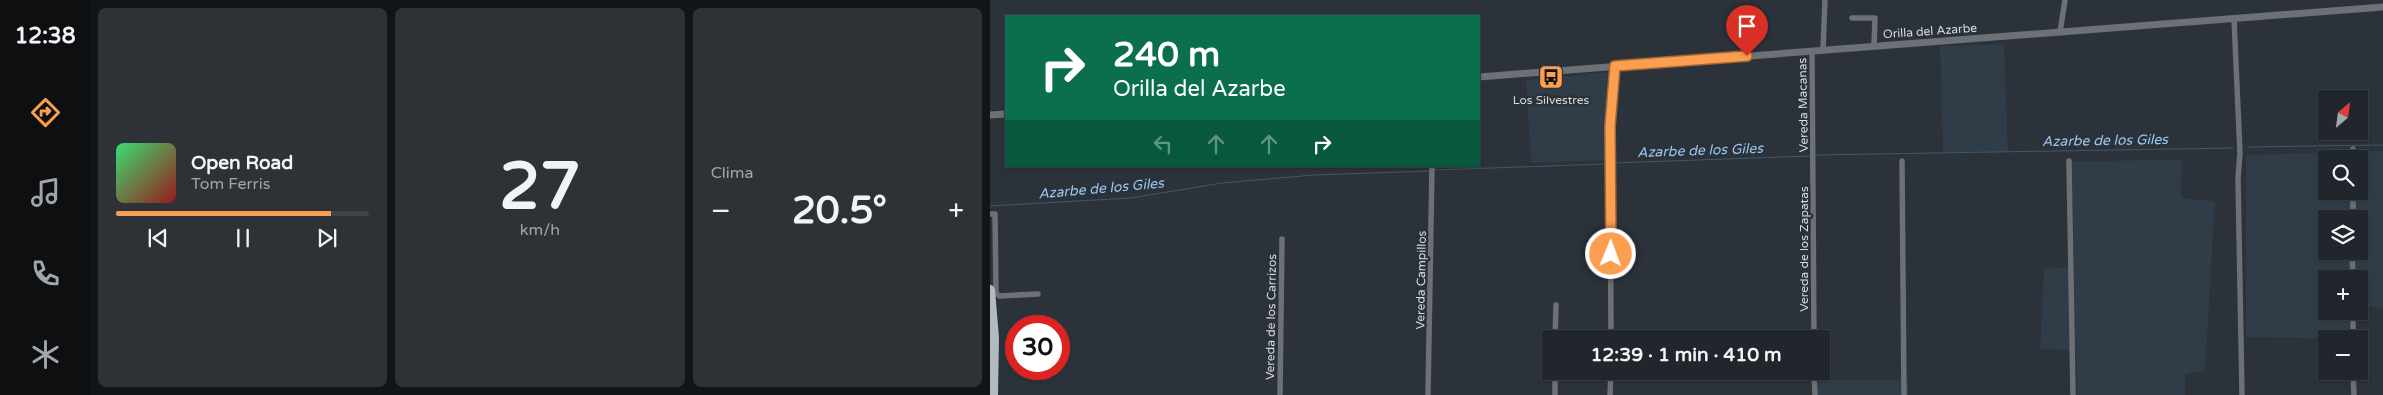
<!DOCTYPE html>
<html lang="es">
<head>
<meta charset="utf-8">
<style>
	body { margin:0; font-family:"Varela Round",sans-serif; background:#2d3237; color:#f1f3f6; height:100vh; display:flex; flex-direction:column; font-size:19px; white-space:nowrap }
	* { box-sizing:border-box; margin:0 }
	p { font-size:16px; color:#a2a5a9 }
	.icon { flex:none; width:28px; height:28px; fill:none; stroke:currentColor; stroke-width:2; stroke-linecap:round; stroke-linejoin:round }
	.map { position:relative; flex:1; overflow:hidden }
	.sheet { display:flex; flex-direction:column; gap:8px; padding:8px; background:#121518; width:900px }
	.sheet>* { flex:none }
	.banner { position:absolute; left:15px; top:15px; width:475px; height:152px; border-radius:0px; box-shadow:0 1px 4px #0004,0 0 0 1px #3d4347; background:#0b6e4f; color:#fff; overflow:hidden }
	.needle { width:32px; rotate:29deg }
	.tools { position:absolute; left:1328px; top:90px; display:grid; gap:10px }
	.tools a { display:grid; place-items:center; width:50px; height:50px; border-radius:0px; background:#20262b; box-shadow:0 1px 4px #0004,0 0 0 1px #3d4347; font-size:25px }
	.speed { position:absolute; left:15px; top:315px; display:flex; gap:10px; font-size:25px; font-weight:700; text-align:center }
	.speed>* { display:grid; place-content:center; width:65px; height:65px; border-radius:50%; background:#20262b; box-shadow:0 1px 4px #0004,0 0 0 1px #3d4347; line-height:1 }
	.speed .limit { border:8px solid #d22; background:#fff; color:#111 }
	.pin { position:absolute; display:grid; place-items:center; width:42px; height:42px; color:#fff; margin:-51px -21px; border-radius:50% 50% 50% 0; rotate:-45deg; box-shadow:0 0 5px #0007 }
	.pin .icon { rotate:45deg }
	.me { position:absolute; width:55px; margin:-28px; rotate:1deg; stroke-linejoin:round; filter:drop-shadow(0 0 4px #0008) }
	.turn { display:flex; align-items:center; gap:18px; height:105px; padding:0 25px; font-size:22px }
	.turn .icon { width:65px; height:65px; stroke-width:2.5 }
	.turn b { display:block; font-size:35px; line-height:42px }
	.lanes { display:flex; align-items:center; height:48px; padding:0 25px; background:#0003; justify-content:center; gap:25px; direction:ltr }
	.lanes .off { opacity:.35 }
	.big { font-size:38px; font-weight:700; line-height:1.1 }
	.sheet .widget { flex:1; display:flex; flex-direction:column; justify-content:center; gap:8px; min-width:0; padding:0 18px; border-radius:8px; background:#2d3237 }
	.sheet .dial { align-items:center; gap:0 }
	.dial b { font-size:65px; line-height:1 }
	.song { display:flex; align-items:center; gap:15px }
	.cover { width:60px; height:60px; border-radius:8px; background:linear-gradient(135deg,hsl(140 70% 55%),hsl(0 70% 35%)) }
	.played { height:5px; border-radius:2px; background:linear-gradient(90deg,#fb9e50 85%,#3d4347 85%) }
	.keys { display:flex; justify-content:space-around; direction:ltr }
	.heat { display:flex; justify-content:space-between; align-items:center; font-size:28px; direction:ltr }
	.sheet .tiles { flex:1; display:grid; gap:8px; grid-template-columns:repeat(3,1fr) }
	.trip { position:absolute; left:552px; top:330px; width:288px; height:50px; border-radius:0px; background:#20262b; box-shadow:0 1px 4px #0004,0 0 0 1px #3d4347; font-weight:700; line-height:50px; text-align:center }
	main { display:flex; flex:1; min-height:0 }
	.tabs { display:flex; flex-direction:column; width:90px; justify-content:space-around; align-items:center; background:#0d0f11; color:#a2a5a9 }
	.tabs .icon { width:35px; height:35px }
	.tabs .selected { color:#fb9e50 }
	.tabs b { font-size:22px; color:#f1f3f6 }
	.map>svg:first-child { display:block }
	.built { fill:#303c48; fill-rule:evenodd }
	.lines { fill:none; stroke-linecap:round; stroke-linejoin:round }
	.stream { stroke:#41576a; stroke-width:1 }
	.minor { stroke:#6d7074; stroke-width:5.5 }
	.tertiary { stroke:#6d7074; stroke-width:7 }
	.trunk { stroke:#b2bbc4; stroke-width:10 }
	.route-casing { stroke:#a36734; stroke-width:12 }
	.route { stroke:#fb9e50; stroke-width:9 }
	.labels { text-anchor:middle; stroke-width:5; stroke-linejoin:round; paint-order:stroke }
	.street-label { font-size:12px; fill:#d5dade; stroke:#2b3239 }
	.poi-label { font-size:12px; fill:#d5dade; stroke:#2b3239 }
	.water-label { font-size:14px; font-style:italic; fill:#99c6f1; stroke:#2b3239 }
</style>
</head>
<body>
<main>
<nav class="tabs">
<b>12:38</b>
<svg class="icon selected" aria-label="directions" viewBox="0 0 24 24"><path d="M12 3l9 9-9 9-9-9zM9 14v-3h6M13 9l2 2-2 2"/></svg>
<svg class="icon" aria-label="music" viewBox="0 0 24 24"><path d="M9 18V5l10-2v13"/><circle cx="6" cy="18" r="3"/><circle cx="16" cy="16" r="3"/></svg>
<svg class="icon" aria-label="phone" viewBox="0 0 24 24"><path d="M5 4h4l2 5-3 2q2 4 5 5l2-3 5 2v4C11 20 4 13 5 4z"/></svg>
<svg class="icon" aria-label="climate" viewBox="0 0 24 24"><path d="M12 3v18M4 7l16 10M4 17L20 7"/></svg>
</nav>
<section class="sheet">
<div class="tiles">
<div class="widget">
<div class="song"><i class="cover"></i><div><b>Open Road</b><p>Tom Ferris</p></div></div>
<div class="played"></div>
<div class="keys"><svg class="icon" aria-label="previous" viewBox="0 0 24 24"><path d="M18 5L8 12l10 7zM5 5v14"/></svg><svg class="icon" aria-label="pause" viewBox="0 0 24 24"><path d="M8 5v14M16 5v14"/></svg><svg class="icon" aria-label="next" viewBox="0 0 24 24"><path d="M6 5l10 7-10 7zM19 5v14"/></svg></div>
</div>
<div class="widget dial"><b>27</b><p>km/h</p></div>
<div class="widget"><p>Clima</p>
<div class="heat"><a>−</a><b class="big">20.5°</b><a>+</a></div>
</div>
</div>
</section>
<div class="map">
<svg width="1393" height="395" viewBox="0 0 1393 395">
	<rect width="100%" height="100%" fill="#2b3239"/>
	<g class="built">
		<path d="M1014 44 1018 152 953 153 950 46Z"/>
		<path d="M621 72 617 160 541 163 536 80Z"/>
		<path d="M1393 151V308L1369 305V279H1336V311H1359V339L1256 337V155ZM1336 159H1369V191H1336ZM1336 219H1369V251H1336Z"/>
		<path d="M1192 160 1191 198 1225 201 1215 371 1195 374V395H1087L1086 350 1050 349 1054 269 1084 267 1082 161Z"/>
		<path d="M828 380H918V395H827Z"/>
	</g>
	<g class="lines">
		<g class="stream">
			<path d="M1258 147 1393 145"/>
			<path d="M826 155 1243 148"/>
			<path d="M624 163 820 156"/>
			<path d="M444 170 617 164"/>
			<path d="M0 206 141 198 232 183 324 175 440 171"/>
		</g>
		<g class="minor">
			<path d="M862 18H885L884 46"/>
			<path d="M1244 19 1250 153 1248 178 1252 395"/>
			<path d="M1070 32 1075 0"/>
			<path d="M822 51 824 339"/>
			<path d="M833 51 835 0"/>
			<path d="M1363 159V149"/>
			<path d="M912 161 914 395"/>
			<path d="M1079 161 1083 395"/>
			<path d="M0 214H5L6 293 9 296 48 294"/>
			<path d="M1363 219V191"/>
			<path d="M1362 251 1363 279"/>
			<path d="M1363 311V339"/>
			<path d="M565 339 566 305"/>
			<path d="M621 339 620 126 625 67"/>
			<path d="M824 371 825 395"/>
			<path d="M1363 371 1364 395"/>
			<path d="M290 395 292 239"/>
			<path d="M438 395 442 166"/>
			<path d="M565 395V371"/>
			<path d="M620 395 621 371"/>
		</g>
		<g class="tertiary">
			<path d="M489 77 1393 7"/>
			<path d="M0 115 16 114"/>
		</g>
		<path class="trunk" d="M0 290 4 338 3 395"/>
	</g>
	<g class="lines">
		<defs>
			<path id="route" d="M621 254 620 126 625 66 757 56"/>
		</defs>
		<use href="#route" class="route-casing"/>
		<use href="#route" class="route"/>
	</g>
	<defs>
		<symbol id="bus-square" viewBox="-11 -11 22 22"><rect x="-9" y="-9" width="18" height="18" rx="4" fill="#fb9e50" stroke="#2b3239"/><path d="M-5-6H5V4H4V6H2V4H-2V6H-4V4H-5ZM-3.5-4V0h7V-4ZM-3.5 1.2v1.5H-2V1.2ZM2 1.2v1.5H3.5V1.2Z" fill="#111"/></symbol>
	</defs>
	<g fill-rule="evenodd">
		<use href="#bus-square" x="547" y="63" width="28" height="28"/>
	</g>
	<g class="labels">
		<g class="street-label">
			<text transform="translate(940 31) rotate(-4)" y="4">Orilla del Azarbe</text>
			<text transform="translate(813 105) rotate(-91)" y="4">Vereda Macanas</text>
			<text transform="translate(814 249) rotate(-90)" y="4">Vereda de los Zapatas</text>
			<text transform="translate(431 280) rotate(-89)" y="4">Vereda Campillos</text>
			<text transform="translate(281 317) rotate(-89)" y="4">Vereda de los Carrizos</text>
		</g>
		<g class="poi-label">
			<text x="561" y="104">Los Silvestres</text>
		</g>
		<g class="water-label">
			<text transform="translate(1115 140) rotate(-1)" y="5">Azarbe de los Giles</text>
			<text transform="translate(710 150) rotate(-2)" y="5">Azarbe de los Giles</text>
			<text transform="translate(111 188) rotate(-5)" y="5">Azarbe de los Giles</text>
		</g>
	</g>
</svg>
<div class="tools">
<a><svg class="needle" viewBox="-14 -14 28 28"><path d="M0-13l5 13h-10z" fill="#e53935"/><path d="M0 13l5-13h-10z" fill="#a2a5a9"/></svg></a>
<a><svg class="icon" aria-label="search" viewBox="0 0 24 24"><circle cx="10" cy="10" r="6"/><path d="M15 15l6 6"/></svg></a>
<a><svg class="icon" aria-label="layers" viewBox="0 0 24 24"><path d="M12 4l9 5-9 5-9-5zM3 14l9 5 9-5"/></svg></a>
<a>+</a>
<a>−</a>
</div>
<div class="speed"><div class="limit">30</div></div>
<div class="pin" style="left:757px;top:56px;background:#d93025"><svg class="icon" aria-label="arrive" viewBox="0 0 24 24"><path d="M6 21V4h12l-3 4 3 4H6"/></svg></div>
<svg class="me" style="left:621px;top:254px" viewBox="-20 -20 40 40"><circle r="17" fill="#fb9e50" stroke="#fff" stroke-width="3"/><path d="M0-11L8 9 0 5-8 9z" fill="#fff"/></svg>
<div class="trip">12:39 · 1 min · 410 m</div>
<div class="banner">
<div class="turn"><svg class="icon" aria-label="right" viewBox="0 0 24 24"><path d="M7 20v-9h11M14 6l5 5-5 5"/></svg><div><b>240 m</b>Orilla del Azarbe</div></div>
<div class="lanes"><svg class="icon off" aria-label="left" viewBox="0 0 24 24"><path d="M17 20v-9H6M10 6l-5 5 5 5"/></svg><svg class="icon off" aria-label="ahead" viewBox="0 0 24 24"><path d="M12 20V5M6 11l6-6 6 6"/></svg><svg class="icon off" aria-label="ahead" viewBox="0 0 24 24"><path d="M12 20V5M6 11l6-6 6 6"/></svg><svg class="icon" aria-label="right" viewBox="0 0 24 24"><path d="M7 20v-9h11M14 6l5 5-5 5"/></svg></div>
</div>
</div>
</main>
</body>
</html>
